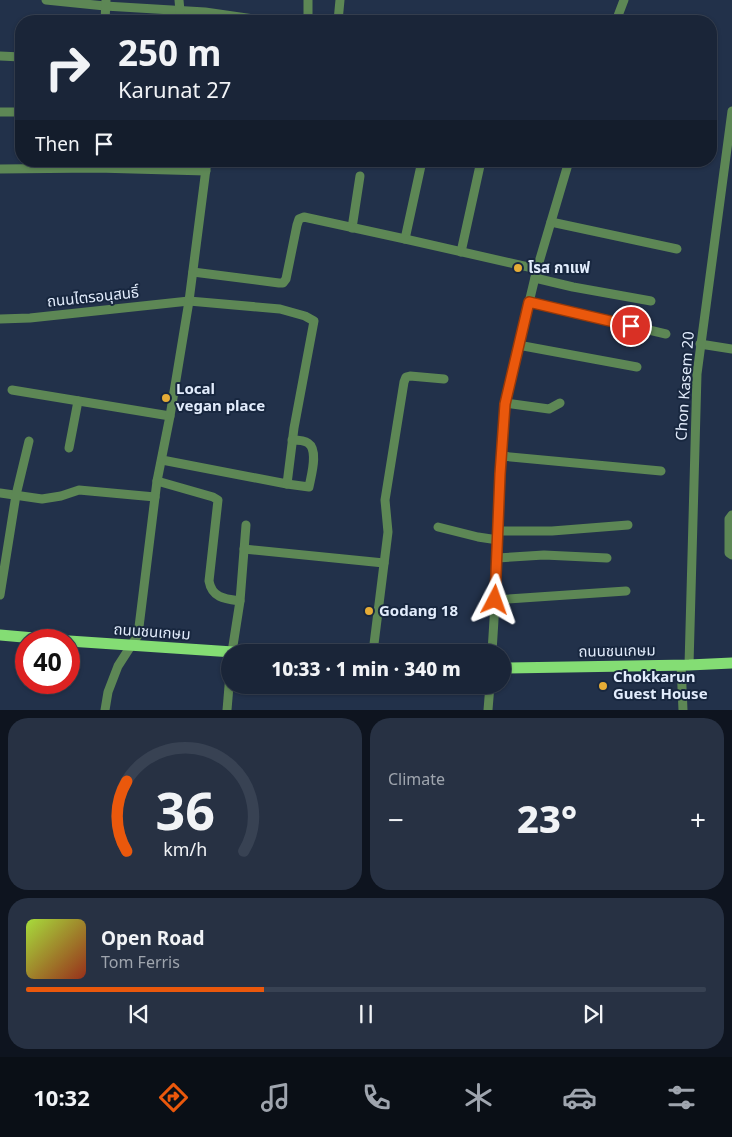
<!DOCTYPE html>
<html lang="en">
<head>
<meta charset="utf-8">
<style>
	body { margin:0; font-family:"Noto Sans","Noto Sans Thai",sans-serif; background:#273143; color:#f1f3f6; height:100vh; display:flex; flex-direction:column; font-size:19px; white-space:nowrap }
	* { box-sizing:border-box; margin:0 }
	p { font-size:16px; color:#9fa5ae }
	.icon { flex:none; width:28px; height:28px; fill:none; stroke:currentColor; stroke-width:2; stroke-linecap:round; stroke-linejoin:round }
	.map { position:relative; height:710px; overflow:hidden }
	.drawer { display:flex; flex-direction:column; gap:8px; padding:8px; background:#0e141f; flex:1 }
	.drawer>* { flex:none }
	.hud { position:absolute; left:15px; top:15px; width:702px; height:152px; border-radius:20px; box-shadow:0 1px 4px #0004,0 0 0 1px #384253; background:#1a2538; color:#f1f3f6; overflow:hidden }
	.speed { position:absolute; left:15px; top:629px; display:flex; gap:10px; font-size:25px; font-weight:700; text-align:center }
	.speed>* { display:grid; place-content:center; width:65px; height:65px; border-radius:50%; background:#1a2538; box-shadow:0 1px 4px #0004,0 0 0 1px #384253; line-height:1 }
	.speed .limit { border:8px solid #d22; background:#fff; color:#111 }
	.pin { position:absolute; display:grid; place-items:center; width:42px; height:42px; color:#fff; margin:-21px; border:2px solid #fff; border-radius:50%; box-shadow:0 1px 5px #0007 }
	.me { position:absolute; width:55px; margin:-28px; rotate:4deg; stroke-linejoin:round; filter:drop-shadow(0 0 4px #0008) }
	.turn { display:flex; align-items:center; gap:18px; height:105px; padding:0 20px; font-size:22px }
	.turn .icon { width:65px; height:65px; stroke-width:2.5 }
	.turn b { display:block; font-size:35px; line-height:42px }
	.then { display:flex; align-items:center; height:48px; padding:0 20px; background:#0003; gap:10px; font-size:19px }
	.big { font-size:38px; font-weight:800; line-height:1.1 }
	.drawer .card { flex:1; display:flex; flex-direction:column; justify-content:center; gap:8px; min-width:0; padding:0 18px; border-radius:20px; background:#273143 }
	.drawer .dial { align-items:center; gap:0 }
	.dial svg { height:130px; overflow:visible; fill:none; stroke:#384253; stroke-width:7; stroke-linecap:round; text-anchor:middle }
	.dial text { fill:#f1f3f6; stroke:none }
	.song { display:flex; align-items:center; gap:15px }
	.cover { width:60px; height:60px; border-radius:8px; background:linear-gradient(135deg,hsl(80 70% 55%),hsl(10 70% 35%)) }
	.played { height:5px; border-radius:2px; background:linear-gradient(90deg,#ea580c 35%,#384253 35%) }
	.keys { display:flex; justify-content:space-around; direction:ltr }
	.heat { display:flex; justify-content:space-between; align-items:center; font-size:28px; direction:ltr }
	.drawer .tiles { flex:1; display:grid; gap:8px; grid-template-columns:1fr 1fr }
	.card:last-child { grid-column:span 2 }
	.trip { position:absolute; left:221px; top:644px; width:290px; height:50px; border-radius:25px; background:#1a2538; box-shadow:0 1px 4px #0004,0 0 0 1px #384253; font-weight:800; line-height:50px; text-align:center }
	.tab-bar { display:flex; height:80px; justify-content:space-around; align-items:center; background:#0a0f16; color:#9fa5ae }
	.tab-bar .icon { width:35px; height:35px }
	.tab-bar .selected { color:#ea580c }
	.tab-bar b { font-size:22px; color:#f1f3f6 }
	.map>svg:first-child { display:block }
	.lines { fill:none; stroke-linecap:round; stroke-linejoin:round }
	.minor { stroke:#5d8755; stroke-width:9 }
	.major { stroke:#84dd74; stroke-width:11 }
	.route-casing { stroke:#983908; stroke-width:12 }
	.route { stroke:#ea580c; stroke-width:9 }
	.poi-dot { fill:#e6ac36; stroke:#18273f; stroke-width:2 }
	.labels { text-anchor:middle; stroke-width:4; stroke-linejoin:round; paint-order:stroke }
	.poi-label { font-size:15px; font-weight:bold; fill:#e2ecfc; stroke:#18273f; text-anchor:start }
	.street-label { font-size:15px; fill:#e2ecfc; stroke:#18273f }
</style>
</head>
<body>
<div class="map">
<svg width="732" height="710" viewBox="0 0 732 710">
	<rect width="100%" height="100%" fill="#22314a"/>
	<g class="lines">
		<g class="minor">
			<path d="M46 0 105 6 205 12 268 21"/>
			<path d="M179 0 180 11"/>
			<path d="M105 21 106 0"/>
			<path d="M308 21V0"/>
			<path d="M338 21 340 0"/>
			<path d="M616 21 624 0"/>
			<path d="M0 56 21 57"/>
			<path d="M0 112H21"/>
			<path d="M0 169 97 168 206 171"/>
			<path d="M551 222 677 249"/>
			<path d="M352 228 360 176"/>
			<path d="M405 239 422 161"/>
			<path d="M461 252 481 161"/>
			<path d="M193 272 279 283H283L286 279 297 225 299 219 304 217 405 239 537 269"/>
			<path d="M535 278 573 287 651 301"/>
			<path d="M529 302 666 334"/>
			<path d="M0 319 30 318 189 301 280 309 305 316 314 321 294 428 287 484 162 460"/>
			<path d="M700 344 732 349"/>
			<path d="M518 345 637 367"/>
			<path d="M12 390 170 416"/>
			<path d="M505 403 549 409 560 403"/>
			<path d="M69 448 78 401"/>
			<path d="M501 456 661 471"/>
			<path d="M157 481 213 497 218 500 209 581C212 598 225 599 240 601"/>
			<path d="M287 484 309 487C311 476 319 450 308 443 304 440 297 440 292 440"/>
			<path d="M0 493 42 499 61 496 79 490 155 497"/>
			<path d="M732 515 729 519V553L732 555"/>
			<path d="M438 527 478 537 498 540"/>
			<path d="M498 531H552L628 525"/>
			<path d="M244 549 384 563"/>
			<path d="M497 558 544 555 607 558"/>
			<path d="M0 595 16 495 29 441"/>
			<path d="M495 600 626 591"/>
			<path d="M232 652 240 601 246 525"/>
			<path d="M373 652 388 532 385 500 404 382 406 377 410 376 444 379"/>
			<path d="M492 652 497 571 500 474 505 403 537 269 569 161"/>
			<path d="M681 665 683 710"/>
			<path d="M689 665 697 374 732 111"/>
			<path d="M105 710 108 692 118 666 138 635 157 481 170 416 189 301 207 161"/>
			<path d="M227 710 230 674"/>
			<path d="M488 710 490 685"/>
		</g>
		<g class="major">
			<path d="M0 635 57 640"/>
			<path d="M69 641 233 652"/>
			<path d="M502 668 689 665 732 663"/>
		</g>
	</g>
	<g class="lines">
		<defs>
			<path id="route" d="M495 600 500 474 505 404 529 302 631 326"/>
		</defs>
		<use href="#route" class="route-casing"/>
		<use href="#route" class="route"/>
	</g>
	<g class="poi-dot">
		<circle cx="518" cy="268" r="5"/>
		<circle cx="166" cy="398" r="5"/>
		<circle cx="369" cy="611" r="5"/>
		<circle cx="603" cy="686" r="5"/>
	</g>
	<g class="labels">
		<g class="poi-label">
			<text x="528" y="273">โรส กาแฟ</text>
			<text x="176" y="394">Local<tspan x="176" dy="17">vegan place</tspan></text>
			<text x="379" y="616">Godang 18</text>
			<text x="613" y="682">Chokkarun<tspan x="613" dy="17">Guest House</tspan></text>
		</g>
		<g class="street-label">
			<text transform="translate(93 297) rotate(-6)" y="5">ถนนไตรอนุสนธิ์</text>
			<text transform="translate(685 386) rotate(-86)" y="5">Chon Kasem 20</text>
			<text transform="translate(152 632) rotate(4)" y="5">ถนนชนเกษม</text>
			<text transform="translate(617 651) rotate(-1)" y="5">ถนนชนเกษม</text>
		</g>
	</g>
</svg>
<div class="speed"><div class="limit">40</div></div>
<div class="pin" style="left:631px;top:326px;background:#d93025"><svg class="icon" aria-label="arrive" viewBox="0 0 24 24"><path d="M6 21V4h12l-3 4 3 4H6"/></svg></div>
<svg class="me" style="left:495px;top:600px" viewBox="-20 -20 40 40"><path d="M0-17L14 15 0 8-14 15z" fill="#ea580c" stroke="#fff" stroke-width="4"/></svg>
<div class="trip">10:33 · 1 min · 340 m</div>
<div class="hud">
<div class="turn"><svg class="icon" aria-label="right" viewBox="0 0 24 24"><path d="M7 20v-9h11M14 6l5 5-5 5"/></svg><div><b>250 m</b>Karunat 27</div></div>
<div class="then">Then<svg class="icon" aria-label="arrive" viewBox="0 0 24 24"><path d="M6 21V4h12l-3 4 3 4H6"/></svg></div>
</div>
</div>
<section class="drawer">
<div class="tiles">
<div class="card dial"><svg viewBox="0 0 100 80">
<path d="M14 69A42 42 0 1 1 86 69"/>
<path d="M14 69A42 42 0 0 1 14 26" stroke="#ea580c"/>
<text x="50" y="56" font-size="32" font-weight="700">36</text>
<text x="50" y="72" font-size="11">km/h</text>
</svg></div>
<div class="card"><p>Climate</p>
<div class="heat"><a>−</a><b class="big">23°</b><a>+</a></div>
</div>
<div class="card">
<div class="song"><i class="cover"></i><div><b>Open Road</b><p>Tom Ferris</p></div></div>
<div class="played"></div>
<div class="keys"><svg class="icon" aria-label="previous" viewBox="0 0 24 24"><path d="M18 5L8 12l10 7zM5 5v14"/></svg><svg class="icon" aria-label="pause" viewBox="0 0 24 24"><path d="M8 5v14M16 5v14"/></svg><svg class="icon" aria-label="next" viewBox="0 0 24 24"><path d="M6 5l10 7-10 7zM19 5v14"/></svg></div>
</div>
</div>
</section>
<nav class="tab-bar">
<b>10:32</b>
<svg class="icon selected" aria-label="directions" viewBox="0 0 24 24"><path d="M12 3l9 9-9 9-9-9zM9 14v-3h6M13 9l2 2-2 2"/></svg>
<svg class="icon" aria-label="music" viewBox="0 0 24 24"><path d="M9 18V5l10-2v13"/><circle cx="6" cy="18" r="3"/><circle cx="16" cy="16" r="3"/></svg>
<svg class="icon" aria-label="phone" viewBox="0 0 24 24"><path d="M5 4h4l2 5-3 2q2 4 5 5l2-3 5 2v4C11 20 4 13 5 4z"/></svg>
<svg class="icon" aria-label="climate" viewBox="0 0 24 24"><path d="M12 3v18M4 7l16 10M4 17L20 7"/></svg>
<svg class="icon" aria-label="car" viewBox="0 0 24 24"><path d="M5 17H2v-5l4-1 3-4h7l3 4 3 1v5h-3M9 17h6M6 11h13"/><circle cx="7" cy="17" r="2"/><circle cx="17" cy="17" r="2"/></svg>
<svg class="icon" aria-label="filters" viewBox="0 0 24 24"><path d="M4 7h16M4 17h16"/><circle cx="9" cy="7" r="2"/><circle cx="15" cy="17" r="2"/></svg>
</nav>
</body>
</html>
